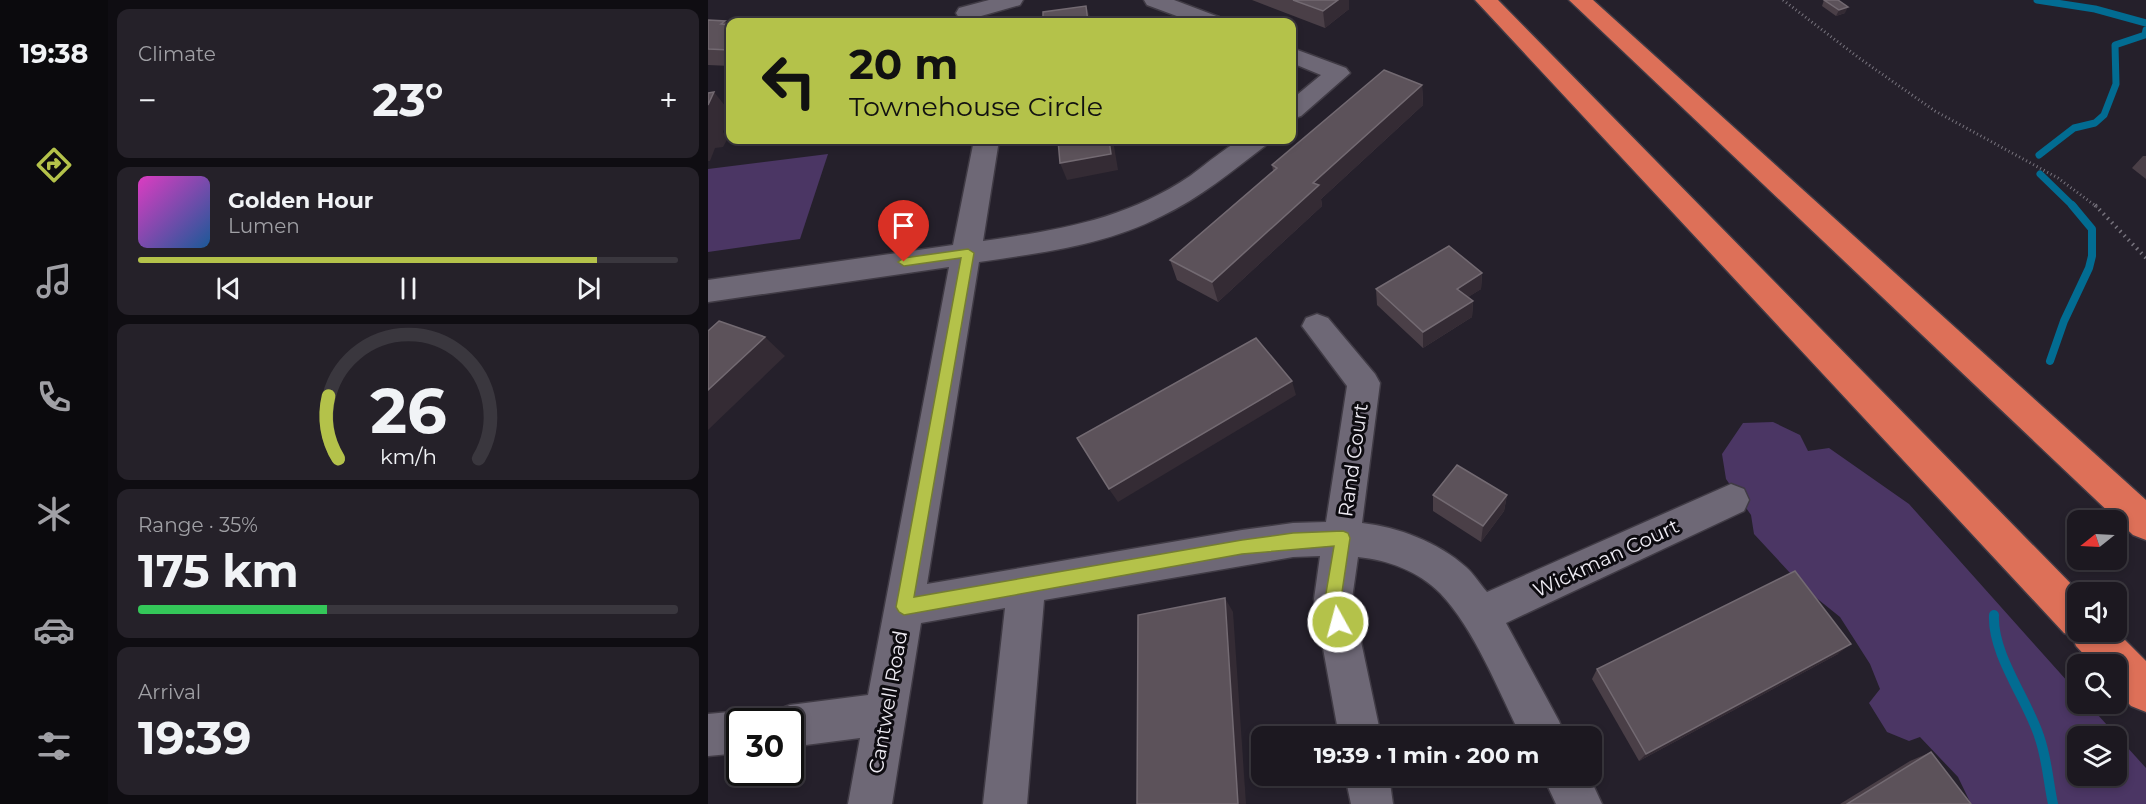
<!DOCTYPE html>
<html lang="en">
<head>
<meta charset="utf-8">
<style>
	body { margin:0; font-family:Montserrat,sans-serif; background:#252129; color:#f1f3f6; height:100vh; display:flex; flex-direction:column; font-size:22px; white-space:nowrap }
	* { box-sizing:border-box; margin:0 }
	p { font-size:20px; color:#a0a0a5 }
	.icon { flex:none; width:33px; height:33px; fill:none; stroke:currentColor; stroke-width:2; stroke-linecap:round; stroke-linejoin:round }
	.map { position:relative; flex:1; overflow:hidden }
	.side { display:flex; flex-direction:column; gap:9px; padding:9px; background:#0f0d12; width:600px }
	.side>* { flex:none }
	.guide { position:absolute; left:18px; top:18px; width:570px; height:126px; border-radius:12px; box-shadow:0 3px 9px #0003,0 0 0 2px #3a373e; background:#b4c24a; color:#111; overflow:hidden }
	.needle { width:39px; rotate:252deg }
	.buttons { position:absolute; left:1359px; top:510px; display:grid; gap:12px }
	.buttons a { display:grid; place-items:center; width:60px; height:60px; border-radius:12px; background:#1c1820; box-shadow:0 3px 9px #0003,0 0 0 2px #3a373e; font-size:30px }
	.speed { position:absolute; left:18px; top:708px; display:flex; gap:12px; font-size:30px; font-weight:700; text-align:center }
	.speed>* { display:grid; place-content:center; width:78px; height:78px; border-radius:50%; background:#1c1820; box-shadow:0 3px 9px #0003,0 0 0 2px #3a373e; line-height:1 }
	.speed .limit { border:3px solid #111; border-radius:9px; background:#fff; color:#111 }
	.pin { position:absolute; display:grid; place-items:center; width:51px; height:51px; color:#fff; margin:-62px -26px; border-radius:50% 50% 50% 0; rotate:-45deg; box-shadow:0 0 6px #0007 }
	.pin .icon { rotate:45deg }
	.me { position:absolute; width:66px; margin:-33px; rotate:353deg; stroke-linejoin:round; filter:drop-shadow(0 0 4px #0008) }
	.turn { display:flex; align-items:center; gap:21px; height:126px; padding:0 24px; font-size:27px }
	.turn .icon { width:78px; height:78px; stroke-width:2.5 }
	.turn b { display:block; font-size:42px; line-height:51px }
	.big { font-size:45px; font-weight:700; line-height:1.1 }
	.side .card { flex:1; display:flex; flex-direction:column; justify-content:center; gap:9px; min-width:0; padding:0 21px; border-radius:12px; background:#252129 }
	.side .dial { align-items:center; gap:0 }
	.dial svg { height:156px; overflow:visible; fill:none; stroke:#3a373e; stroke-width:7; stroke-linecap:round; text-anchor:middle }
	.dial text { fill:#f1f3f6; stroke:none }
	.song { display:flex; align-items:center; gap:18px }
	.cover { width:72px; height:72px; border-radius:9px; background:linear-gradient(135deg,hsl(310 70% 55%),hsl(210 70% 35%)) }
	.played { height:6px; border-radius:3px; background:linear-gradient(90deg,#b4c24a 85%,#3a373e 85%) }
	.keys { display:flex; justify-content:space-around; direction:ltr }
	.heat { display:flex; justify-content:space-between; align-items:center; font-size:33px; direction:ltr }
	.charge { height:9px; border-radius:4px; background:linear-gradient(90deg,#34c759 35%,#3a373e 0) }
	.trip { position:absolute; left:543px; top:726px; width:351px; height:60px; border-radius:12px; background:#1c1820; box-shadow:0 3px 9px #0003,0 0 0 2px #3a373e; font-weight:700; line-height:60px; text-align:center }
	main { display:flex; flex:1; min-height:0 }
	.dock { display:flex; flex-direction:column; width:108px; justify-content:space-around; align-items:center; background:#0b0a0d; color:#a0a0a5 }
	.dock .icon { width:42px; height:42px }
	.dock .on { color:#b4c24a }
	.dock b { font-size:27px; color:#f1f3f6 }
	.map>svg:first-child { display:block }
	.green { fill:#4b3664; fill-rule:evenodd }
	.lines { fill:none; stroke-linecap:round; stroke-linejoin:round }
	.stream-far2 { stroke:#026c92; stroke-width:7 }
	.stream-far1 { stroke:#026c92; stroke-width:8 }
	.stream { stroke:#026c92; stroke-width:10 }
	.minor-casing { stroke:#403b45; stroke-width:3 }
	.highway-casing { stroke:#403b45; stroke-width:3 }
	.path-far1 { stroke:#78747e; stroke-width:3; stroke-dasharray:1 3; stroke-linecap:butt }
	.path { stroke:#78747e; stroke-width:4; stroke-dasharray:1.5 4.5; stroke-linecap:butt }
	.minor { fill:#6e6876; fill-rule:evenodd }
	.highway { fill:#dd7058; fill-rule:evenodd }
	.wall { fill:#4a3f47 }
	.shaded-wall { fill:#342b34 }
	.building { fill:#5c525a; stroke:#736a72; stroke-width:1.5 }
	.route { fill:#b4c24a; stroke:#757e30; stroke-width:1.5 }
	.labels { text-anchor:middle; stroke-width:6; stroke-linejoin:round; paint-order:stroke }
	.street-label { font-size:20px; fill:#efecf4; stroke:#0d0b10 }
</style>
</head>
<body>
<main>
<nav class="dock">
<b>19:38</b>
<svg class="icon on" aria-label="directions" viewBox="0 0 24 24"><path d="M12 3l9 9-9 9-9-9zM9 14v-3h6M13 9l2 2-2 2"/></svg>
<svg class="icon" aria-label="music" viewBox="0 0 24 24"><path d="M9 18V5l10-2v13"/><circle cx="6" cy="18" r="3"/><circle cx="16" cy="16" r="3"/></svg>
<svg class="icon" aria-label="phone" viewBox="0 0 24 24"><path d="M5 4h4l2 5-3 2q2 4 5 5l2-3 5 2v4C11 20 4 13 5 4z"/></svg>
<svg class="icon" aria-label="climate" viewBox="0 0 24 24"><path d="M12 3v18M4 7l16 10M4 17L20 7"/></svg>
<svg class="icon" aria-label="car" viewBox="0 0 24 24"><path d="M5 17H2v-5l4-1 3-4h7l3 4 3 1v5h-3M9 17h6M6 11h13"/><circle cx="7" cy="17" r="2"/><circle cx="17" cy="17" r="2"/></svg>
<svg class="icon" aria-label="filters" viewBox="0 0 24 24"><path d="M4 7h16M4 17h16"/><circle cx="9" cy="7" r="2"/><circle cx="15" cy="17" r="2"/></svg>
</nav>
<section class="side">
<div class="card"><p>Climate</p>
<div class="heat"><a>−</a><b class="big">23°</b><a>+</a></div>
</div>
<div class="card">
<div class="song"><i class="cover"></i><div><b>Golden Hour</b><p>Lumen</p></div></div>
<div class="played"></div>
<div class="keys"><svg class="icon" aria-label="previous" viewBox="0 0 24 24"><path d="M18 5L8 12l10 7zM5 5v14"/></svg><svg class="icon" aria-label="pause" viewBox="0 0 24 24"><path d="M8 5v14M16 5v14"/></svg><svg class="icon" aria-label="next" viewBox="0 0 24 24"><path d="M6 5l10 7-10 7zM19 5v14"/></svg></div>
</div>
<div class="card dial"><svg viewBox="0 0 100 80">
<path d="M14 69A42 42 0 1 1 86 69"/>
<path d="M14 69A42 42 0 0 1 9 37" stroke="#b4c24a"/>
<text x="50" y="56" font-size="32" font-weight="700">26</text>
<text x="50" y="72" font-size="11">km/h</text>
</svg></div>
<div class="card"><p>Range · 35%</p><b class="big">175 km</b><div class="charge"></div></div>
<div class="card"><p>Arrival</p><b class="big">19:39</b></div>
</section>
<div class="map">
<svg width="1438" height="804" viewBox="0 0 1438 804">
	<rect width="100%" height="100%" fill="#25202b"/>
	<g class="green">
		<path d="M120 154 92 239 0 252V169Z"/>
		<path d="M1065 422 1092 435 1100 451 1121 448 1201 504 1369 692 1370 704H1380L1438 768V804H1263L1250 777 1212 737 1201 741 1179 732 1161 703 1172 689 1162 664 1132 617 1096 588 1046 534 1043 515 1018 479 1014 454 1035 423ZM1370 736H1408V776H1370Z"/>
	</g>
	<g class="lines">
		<g class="stream-far2">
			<path d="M1329 0 1387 9 1438 23"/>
			<path d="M1331 155 1366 128 1387 123 1396 115 1408 84 1407 45 1437 35 1438 30"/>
			<path d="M1332 174 1366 207"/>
		</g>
		<path class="stream-far1" d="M1342 361 1356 321 1381 268 1384 256V229L1364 205"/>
		<path class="stream" d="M1286 615C1284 654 1319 699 1331 736 1339 758 1340 781 1345 804"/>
		<defs>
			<g id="minor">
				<path d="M281 0H315L312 5 259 20 251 18 248 13 251 8Z"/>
				<path d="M436 0H466L511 17 514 22H485L439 5Z"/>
				<path d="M584 48 638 68 642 73 593 116 584 119V99L613 75 584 63Z"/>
				<path d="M266 140H291L275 241C350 230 417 220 482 176 492 169 524 142 534 140 541 138 553 139 561 140L557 146C524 171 492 198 454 216 398 245 333 253 271 262L219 584 534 530 585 523 618 522 639 386 594 326 598 318 609 314 620 318 667 374 672 383 654 523C690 527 730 542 758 567 766 574 772 584 779 592L1023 484 1036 489 1041 500 1036 511 798 623 851 721 857 736H813C791 692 766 628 732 593 710 571 680 560 650 557L644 599 673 736H631L606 599 612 556 585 557 336 600 319 804H275L297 608 213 623 184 804H140L152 738 82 747V722H63L67 711 82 705 160 695 241 267 0 302V280L245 245Z"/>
				<path d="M32 711 47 717 49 722H32V753L0 756V714Z"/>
				<path d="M637 776H681L685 804H643Z"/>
				<path d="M835 776H881L894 804H848Z"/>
			</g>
			<g id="highway">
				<path d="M767 0H790L1371 592 1370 632 1408 631 1438 661V712L1423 706 1408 690V664H1385L1368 646 1364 636 1356 633Z"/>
				<path d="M861 0H885L1438 500V540L1425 535Z"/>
			</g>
		</defs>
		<use href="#minor" class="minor-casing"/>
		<use href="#highway" class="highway-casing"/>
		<path class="path-far1" d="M1075 0 1151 58 1227 111 1350 178 1389 207"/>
		<path class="path" d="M1387 205 1438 258"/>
		<use href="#minor" class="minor"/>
		<use href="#highway" class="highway"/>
	</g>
	<g class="wall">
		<path d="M544 0H641V9L617 28Z"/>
		<path d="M1116 0 1137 13 1128 16 1114 6Z"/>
		<path d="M0 20 17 21 19 24 22 25V66L0 65Z"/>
		<path d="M714 85 715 105 613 199 614 206 510 302 469 280 462 260 565 171 564 165Z"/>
		<path d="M1435 156H1438V179L1424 168Z"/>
		<path d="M774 273 773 289 760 297 765 301 764 317 715 348 669 305 668 289Z"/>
		<path d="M725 495H799L796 511 773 542 725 511Z"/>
		<path d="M1130 654 931 761 884 679 889 669Z"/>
		<path d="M1223 752 1263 804H1132L1202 761Z"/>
	</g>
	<g class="shaded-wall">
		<path d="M630 0H641V9L617 28 615 11Z"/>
		<path d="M378 6 384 22H380Z"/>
		<path d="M1140 7 1137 13 1128 16 1131 10Z"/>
		<path d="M714 85 715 105 613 199 614 206 510 302 504 282 605 183Z"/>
		<path d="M6 92 22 112V114L15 132 20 138 15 147 7 148 2 161H0V105Z"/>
		<path d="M401 140H405L410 170 359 180 352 163Z"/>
		<path d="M774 273 773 289 748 305 749 289Z"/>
		<path d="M765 301 764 317 715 348V332Z"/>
		<path d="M57 337 77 356 0 430V390Z"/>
		<path d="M584 381 588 395 410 502 401 489Z"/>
		<path d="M799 495 796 511 773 542 775 526Z"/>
		<path d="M517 598 525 612 538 804H530Z"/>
		<path d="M1143 644 1130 654 931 761 938 754Z"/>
	</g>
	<g class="building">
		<path d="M585 0H630L615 11Z"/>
		<path d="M1116 0H1130L1140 7 1131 10Z"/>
		<path d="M378 6 380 22H335V12Z"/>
		<path d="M0 20 17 21 13 24 22 25V50L0 49Z"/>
		<path d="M676 70 714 85 605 183 611 185 504 282 462 260 569 168 564 165Z"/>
		<path d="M6 92 0 105V93Z"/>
		<path d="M350 140H401L403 154 352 163Z"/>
		<path d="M741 246 774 273 749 289 765 301 715 332 668 289Z"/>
		<path d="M11 321 57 337 0 390V331Z"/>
		<path d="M548 338 584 381 401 489 369 438Z"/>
		<path d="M749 465 799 495 775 526 725 495Z"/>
		<path d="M1087 571 1143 644 938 754 889 669Z"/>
		<path d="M517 598 530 804H429L430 615Z"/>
		<path d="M1223 752 1263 804H1139Z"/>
	</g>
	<path class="route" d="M260 249 266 253 206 597 534 540 585 533 635 531 640 533 642 538 633 599 638 622 636 628 630 630 624 628 617 599 626 546 534 554 196 615 191 612 188 607 253 258 196 266 190 262 196 258Z"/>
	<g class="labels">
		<g class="street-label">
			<text transform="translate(645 460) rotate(-82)" y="7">Rand Court</text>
			<text transform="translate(898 558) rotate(-25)" y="7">Wickman Court</text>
			<text transform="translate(180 702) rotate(-80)" y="7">Cantwell Road</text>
		</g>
	</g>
</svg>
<div class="buttons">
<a><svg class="needle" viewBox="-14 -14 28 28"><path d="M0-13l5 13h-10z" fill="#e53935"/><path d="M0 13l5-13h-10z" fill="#a0a0a5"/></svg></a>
<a><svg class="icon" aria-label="sound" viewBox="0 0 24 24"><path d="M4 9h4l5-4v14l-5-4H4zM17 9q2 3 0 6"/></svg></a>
<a><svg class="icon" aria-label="search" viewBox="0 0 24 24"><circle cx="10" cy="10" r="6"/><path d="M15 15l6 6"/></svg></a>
<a><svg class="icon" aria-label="layers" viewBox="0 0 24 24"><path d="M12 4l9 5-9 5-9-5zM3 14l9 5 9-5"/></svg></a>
</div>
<div class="speed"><div class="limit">30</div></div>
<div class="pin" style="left:196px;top:262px;background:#d93025"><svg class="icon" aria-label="arrive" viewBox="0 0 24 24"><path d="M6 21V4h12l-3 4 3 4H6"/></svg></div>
<svg class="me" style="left:630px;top:622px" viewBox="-20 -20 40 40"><circle r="17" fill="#b4c24a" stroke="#fff" stroke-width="3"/><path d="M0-11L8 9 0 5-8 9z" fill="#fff"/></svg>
<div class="trip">19:39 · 1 min · 200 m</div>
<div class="guide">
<div class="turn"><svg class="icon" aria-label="left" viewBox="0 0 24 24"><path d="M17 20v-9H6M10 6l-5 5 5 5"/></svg><div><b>20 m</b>Townehouse Circle</div></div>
</div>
</div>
</main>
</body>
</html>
